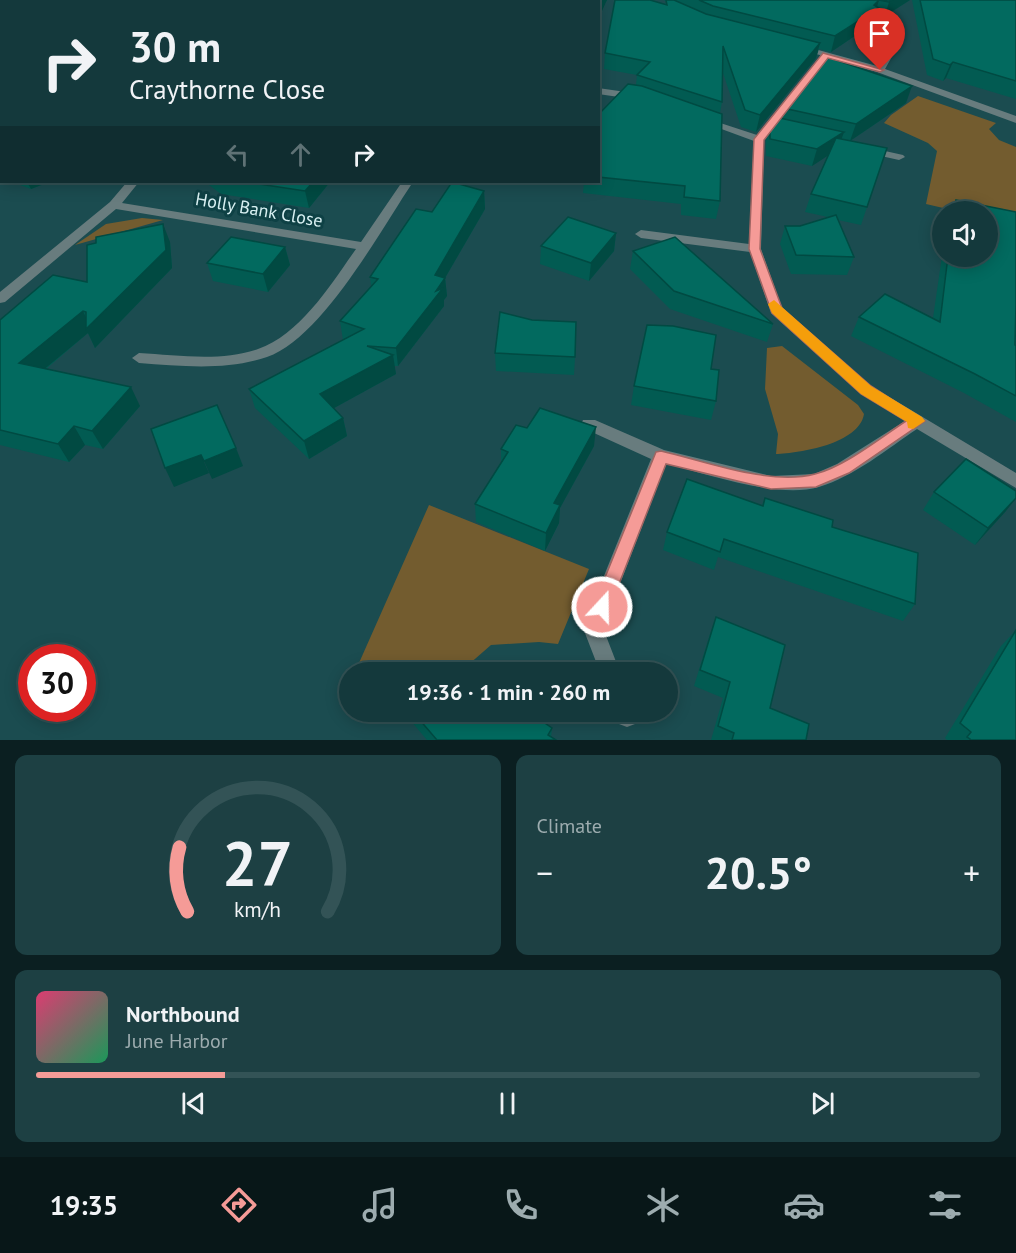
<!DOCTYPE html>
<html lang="en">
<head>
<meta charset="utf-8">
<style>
	body { margin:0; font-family:"PT Sans",sans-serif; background:#1d4043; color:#f1f3f6; height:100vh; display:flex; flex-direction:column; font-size:22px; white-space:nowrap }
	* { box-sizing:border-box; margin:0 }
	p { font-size:20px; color:#9dacaf }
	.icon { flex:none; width:33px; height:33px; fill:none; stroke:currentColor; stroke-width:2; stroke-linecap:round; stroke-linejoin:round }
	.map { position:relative; height:740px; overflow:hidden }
	.details { display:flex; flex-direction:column; gap:15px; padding:15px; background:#0b1f21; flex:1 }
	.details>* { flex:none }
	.hud { position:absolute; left:0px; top:0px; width:600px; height:183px; box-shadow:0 3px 15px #0003,0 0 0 2px #335356; background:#14393c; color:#f1f3f6; overflow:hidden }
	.tools { position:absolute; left:932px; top:201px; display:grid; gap:12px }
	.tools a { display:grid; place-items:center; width:66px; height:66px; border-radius:50%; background:#14393c; box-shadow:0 3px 15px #0003,0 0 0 2px #335356; font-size:30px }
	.speed { position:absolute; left:18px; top:644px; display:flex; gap:12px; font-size:30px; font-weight:700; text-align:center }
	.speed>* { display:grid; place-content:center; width:78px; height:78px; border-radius:50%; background:#14393c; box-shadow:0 3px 15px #0003,0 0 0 2px #335356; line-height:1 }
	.speed .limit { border:9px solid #d22; background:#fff; color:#111 }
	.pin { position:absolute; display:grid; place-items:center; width:51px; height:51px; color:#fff; margin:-62px -26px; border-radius:50% 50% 50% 0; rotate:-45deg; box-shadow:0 0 6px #0007 }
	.pin .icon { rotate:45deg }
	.me { position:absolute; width:66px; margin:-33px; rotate:21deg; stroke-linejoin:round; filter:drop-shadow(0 0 4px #0008) }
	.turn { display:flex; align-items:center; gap:21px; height:126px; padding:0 30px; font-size:27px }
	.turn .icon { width:78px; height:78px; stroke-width:2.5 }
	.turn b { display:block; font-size:42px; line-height:51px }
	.lanes { display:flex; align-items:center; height:57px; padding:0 30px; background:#0003; justify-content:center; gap:30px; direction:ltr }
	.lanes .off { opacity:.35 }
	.big { font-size:45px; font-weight:700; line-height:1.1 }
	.details .widget { flex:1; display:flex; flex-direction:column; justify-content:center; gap:9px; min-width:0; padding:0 21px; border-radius:12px; background:#1d4043 }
	.details .dial { align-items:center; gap:0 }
	.dial svg { height:156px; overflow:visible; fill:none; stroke:#335356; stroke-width:7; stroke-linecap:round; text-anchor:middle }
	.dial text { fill:#f1f3f6; stroke:none }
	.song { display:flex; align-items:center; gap:18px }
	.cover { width:72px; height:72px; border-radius:9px; background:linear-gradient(135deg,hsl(340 70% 55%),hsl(150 70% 35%)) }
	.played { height:6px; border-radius:3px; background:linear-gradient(90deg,#f59b97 20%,#335356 20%) }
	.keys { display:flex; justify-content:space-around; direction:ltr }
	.heat { display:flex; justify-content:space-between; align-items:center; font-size:33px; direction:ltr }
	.details .tiles { flex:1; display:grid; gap:15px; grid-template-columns:1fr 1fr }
	.widget:last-child { grid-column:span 2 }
	.trip { position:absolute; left:339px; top:662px; width:339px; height:60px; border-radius:30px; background:#14393c; box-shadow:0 3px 15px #0003,0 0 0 2px #335356; font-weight:700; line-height:60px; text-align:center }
	.dock { display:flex; height:96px; justify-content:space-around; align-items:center; background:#081718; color:#9dacaf }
	.dock .icon { width:42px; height:42px }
	.dock .selected { color:#f59b97 }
	.dock b { font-size:27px; color:#f1f3f6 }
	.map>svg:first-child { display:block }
	.green { fill:#735c2f }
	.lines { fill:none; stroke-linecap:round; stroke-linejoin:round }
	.street { fill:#687c7e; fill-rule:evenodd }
	.secondary { fill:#7b9b9e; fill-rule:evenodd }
	.wall { fill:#025b52 }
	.shaded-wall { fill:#014a42 }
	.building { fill:#026a5f; stroke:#014a42; stroke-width:1.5 }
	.route { fill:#f59b97; stroke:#9f6562; stroke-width:1.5 }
	.slow { fill:#f59e0b }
	.labels { text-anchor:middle; stroke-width:6; stroke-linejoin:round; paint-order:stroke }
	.street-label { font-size:18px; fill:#d8f0f2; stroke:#0e4145 }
</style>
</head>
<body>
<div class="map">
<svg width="1016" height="740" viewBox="0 0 1016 740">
	<rect width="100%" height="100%" fill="#1b4c50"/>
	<g class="green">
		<path d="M918 96 996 123 989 129 999 140 1016 147V227L987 212 956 211 926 204 937 151 928 143 884 123 891 115Z"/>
		<path d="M142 218 163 220 75 245 106 224Z"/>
		<path d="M782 346 858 405 864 414C859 444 800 453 776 454L778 434 765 389 767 348Z"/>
		<path d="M429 505 589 569 558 644 539 642 491 645 460 672H355Z"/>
	</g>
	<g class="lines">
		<g class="street">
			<path d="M876 17 886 19 898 46 885 69 1016 116V123L877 72 796 48 800 45 877 66 890 46 880 23 872 20Z"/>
			<path d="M598 88 640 94 645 97 640 100 598 94Z"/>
			<path d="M792 93 800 95 764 139 761 249 782 308 871 386 1016 473V488L917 429C887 449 855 476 819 487 777 499 709 474 666 464L603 628 620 672H600L583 628 651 459 583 428 581 424 583 420H595L664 450 771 476 814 474 837 464 905 421 861 394 771 313 750 252 641 238 635 234 641 230 749 244 754 141 697 120 702 117 757 135Z"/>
			<rect x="0" y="98" width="2" height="6"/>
			<path d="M867 147 903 155 905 157 899 160 863 152 862 150Z"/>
			<path d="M127 182H139L122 203 361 242 402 182H413C380 231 322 338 267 357 226 371 181 366 139 363L132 358 139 353C177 355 221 362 258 349 301 334 331 284 356 249L116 209 5 302 0 303V292L110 202Z"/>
			<path d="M614 711H636L638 716 635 724 627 727 619 724Z"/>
		</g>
		<g class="secondary">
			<path d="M212 0H225L211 2Z"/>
			<rect x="0" y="74" width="2" height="6"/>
		</g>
	</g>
	<g class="wall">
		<path d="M268 0H607L606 2H269L270 1Z"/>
		<path d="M664 0H910L885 16 877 15 874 23 831 52 819 49 816 58 756 132 741 127 722 70V102L720 113V201L716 219 681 215V204L583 193 584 182H598V115L636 85 637 75 604 69 605 53 665 5 666 2Z"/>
		<path d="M912 0H1016V99L946 78 943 81 927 75Z"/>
		<path d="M906 103 850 141 867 207 861 225 838 220 854 257 847 275 791 274 780 244 785 226H800L828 217 805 212 811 194 828 155 812 166 766 156V140L770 123 781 118 783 108Z"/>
		<rect x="0" y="130" width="2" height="47"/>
		<path d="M12 182H49L31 189Z"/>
		<path d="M205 182H330L309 208 221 194Z"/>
		<path d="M482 182H499L498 183Z"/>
		<path d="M484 191 485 209 445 278 447 296 444 300V306L398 366H394L396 374 334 408 343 418 347 436 309 459 255 408 249 389 343 340 340 321 371 286 370 277 432 212Z"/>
		<path d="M956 200 1016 212V304L1015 345 1016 346V422L964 393 851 336 859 317 885 294 933 318 942 256H987V212H950Z"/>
		<path d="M616 233 614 251 589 281 540 264 541 246Z"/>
		<path d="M170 242 172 268 95 348 88 333 46 369 140 406 103 449 85 445 69 462 0 445V320L87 282 96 243Z"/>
		<path d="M285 247 290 265 268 292 213 281 207 263Z"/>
		<path d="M633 251 773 324 767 342 670 309 630 269Z"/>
		<path d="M495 353 575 357 574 375 496 371Z"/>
		<path d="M634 386 716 401 711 420 631 405Z"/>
		<path d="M527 428 594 446 560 508 559 523 545 551 476 522 475 504 501 463V449Z"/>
		<path d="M934 492 1006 511 975 545 923 510Z"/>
		<path d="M765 498 832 527 915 604 903 621 718 557 714 570 663 550 667 532 762 505Z"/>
		<path d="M716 617 770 708 806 740H711L723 698 694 686 710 634Z"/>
		<path d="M1016 630V740H947L945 738 1001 646Z"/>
		<path d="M409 711H527L552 728 551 737 556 740H427L411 721Z"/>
	</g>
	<g class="shaded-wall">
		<path d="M602 0H607L606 2 598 20V7Z"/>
		<path d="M879 0 876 10 879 8 874 23 831 52 835 36Z"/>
		<path d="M892 0H910L885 16 889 2Z"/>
		<path d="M820 43 816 58 756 132 760 115Z"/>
		<path d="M953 62 946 78 943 81 950 65Z"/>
		<path d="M912 86 906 103 850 141 856 124Z"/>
		<path d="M844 132 838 149 812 166 817 149Z"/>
		<path d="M27 182H49L31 189Z"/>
		<path d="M313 182H330L309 208 305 191Z"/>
		<path d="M484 191 485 209 445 278 447 296 444 300V306L398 366 396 348 435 275Z"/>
		<path d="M163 224 170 242 172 268 95 348 88 333 30 381 19 363 83 311 90 326Z"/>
		<path d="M616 233 614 251 589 281 591 263Z"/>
		<path d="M285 247 290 265 268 292 263 274Z"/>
		<path d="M393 355 396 374 325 413 320 394Z"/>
		<path d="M131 387 140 406 103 449 92 431Z"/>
		<path d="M343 418 347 436 309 459 304 441Z"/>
		<path d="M74 426 85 445 69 462 58 444Z"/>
		<path d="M596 427 594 446 560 508 559 523 545 551 546 533 554 503Z"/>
		<path d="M236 448 243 466 212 479 204 461Z"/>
		<path d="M201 455 209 473 174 487 165 468Z"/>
		<path d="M1016 498 1006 511 975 545 988 528Z"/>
	</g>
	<g class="building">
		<path d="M271 0H348V2H269Z"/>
		<path d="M362 0H602L598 7V2H370Z"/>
		<path d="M615 0H650L667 5 666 0H674L706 14 820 43 760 115 745 110 723 46 722 102 637 75 650 62 605 53Z"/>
		<path d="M699 0H892L889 2 879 0 874 5 879 8 835 36 713 6Z"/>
		<path d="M920 0H1016V81L953 62 950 65 933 59Z"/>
		<path d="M824 56 912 86 856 124 783 108Z"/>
		<path d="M628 84 642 86 722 114 720 201 684 197 685 186 598 177V115Z"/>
		<path d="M775 117 844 132 817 149 770 139V123Z"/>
		<rect x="0" y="130" width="2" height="33"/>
		<path d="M836 138 887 148 867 207 811 194Z"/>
		<path d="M246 182H313L305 191Z"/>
		<path d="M452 182 484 191 435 275 445 278 436 291 443 288 396 348 367 346 393 355 320 394 343 418 304 441 249 389 364 329 340 321 378 279 370 277 416 209 432 212Z"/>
		<path d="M956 200 1016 212V304L1015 345 1016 346V396L975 374 859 317 885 294 940 322 948 256H987V212H954Z"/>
		<path d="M836 215 854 257 796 255 785 226H800Z"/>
		<path d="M568 217 616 233 591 263 541 246Z"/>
		<path d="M163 224 166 250 86 329V312L83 311 19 363 131 387 92 431 74 426 58 444 0 430V320L53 275 87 282V245L96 243V237Z"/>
		<path d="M231 237 285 247 263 274 207 263Z"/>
		<path d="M675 237 773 324 674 291 633 251Z"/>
		<path d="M500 312 532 320 576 322 575 357 495 353Z"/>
		<path d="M647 325 673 326 716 335 711 369 719 370 716 401 634 386Z"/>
		<path d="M217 405 236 448 204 461 201 455 165 468 151 429Z"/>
		<path d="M540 408 596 427 554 503 560 505 546 533 475 504 508 452 501 449 516 425 527 428Z"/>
		<path d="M966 459 1016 491V498L988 528 934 492Z"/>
		<path d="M687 479 763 506 765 498 833 520 832 527 918 553 915 604 724 539 720 552 667 532Z"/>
		<path d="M716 617 785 645 770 708 809 724 806 740H732L734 733 718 726 730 682 700 670Z"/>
		<path d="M1016 630V740H970V739L967 737 971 732 960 723Z"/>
		<path d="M458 663 466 672H448Z"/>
		<path d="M482 668 486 672H478Z"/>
		<path d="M412 711H527L552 728 548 735 556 740H437Z"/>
	</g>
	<path class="route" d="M823 53 884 70 880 72 828 58 764 140 760 249 782 308 871 386 925 421 849 473 816 487 771 489 666 464 608 612 602 615 595 612 593 607 656 452 661 451C705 461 770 486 815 474 844 467 880 438 906 421L861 394 772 313 749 249 754 139Z"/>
	<path class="slow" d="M774 300 871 386 922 417 925 421 913 429 908 428 907 422 861 394 772 313 768 304Z"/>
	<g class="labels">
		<g class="street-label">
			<text transform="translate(259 210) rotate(10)" y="6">Holly Bank Close</text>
		</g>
	</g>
</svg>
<div class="tools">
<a><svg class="icon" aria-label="sound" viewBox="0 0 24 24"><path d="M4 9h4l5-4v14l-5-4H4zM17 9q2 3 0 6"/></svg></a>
</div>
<div class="speed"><div class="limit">30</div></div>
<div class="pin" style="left:880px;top:70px;background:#d93025"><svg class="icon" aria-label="arrive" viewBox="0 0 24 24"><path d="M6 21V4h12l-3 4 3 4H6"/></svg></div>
<svg class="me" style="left:602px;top:607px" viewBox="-20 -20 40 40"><circle r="17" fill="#f59b97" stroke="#fff" stroke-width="3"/><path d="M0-11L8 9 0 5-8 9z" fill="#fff"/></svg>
<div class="trip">19:36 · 1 min · 260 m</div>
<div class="hud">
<div class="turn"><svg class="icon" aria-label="right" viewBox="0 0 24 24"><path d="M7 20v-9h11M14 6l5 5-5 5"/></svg><div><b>30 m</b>Craythorne Close</div></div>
<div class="lanes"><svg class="icon off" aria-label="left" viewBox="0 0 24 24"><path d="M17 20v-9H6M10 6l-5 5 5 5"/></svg><svg class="icon off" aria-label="ahead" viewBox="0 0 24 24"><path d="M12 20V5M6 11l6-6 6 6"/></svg><svg class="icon" aria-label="right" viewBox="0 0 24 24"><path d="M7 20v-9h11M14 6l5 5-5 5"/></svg></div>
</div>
</div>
<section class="details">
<div class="tiles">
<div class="widget dial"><svg viewBox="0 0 100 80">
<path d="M14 69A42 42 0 1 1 86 69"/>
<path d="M14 69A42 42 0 0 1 10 36" stroke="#f59b97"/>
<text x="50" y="56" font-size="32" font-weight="700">27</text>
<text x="50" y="72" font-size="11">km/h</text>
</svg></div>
<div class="widget"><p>Climate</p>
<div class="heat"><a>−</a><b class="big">20.5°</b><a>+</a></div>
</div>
<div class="widget">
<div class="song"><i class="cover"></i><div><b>Northbound</b><p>June Harbor</p></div></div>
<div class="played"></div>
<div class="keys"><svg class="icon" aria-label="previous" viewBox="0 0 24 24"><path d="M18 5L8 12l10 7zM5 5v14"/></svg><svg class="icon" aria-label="pause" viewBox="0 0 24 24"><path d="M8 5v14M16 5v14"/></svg><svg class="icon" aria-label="next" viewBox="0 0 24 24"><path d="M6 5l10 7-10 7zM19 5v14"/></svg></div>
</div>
</div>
</section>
<nav class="dock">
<b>19:35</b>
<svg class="icon selected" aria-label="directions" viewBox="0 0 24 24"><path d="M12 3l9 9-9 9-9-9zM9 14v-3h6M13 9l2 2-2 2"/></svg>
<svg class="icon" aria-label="music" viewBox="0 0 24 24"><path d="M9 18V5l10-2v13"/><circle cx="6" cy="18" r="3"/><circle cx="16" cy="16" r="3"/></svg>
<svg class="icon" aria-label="phone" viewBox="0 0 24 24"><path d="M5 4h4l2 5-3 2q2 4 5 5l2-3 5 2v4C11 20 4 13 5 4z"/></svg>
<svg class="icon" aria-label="climate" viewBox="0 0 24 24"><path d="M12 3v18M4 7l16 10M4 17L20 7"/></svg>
<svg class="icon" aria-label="car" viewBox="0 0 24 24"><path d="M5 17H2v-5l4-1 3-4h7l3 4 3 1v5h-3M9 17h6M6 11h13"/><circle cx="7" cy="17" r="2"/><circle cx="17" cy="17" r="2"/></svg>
<svg class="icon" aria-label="filters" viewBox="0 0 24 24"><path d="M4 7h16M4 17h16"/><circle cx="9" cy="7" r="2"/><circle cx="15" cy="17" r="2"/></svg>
</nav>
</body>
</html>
